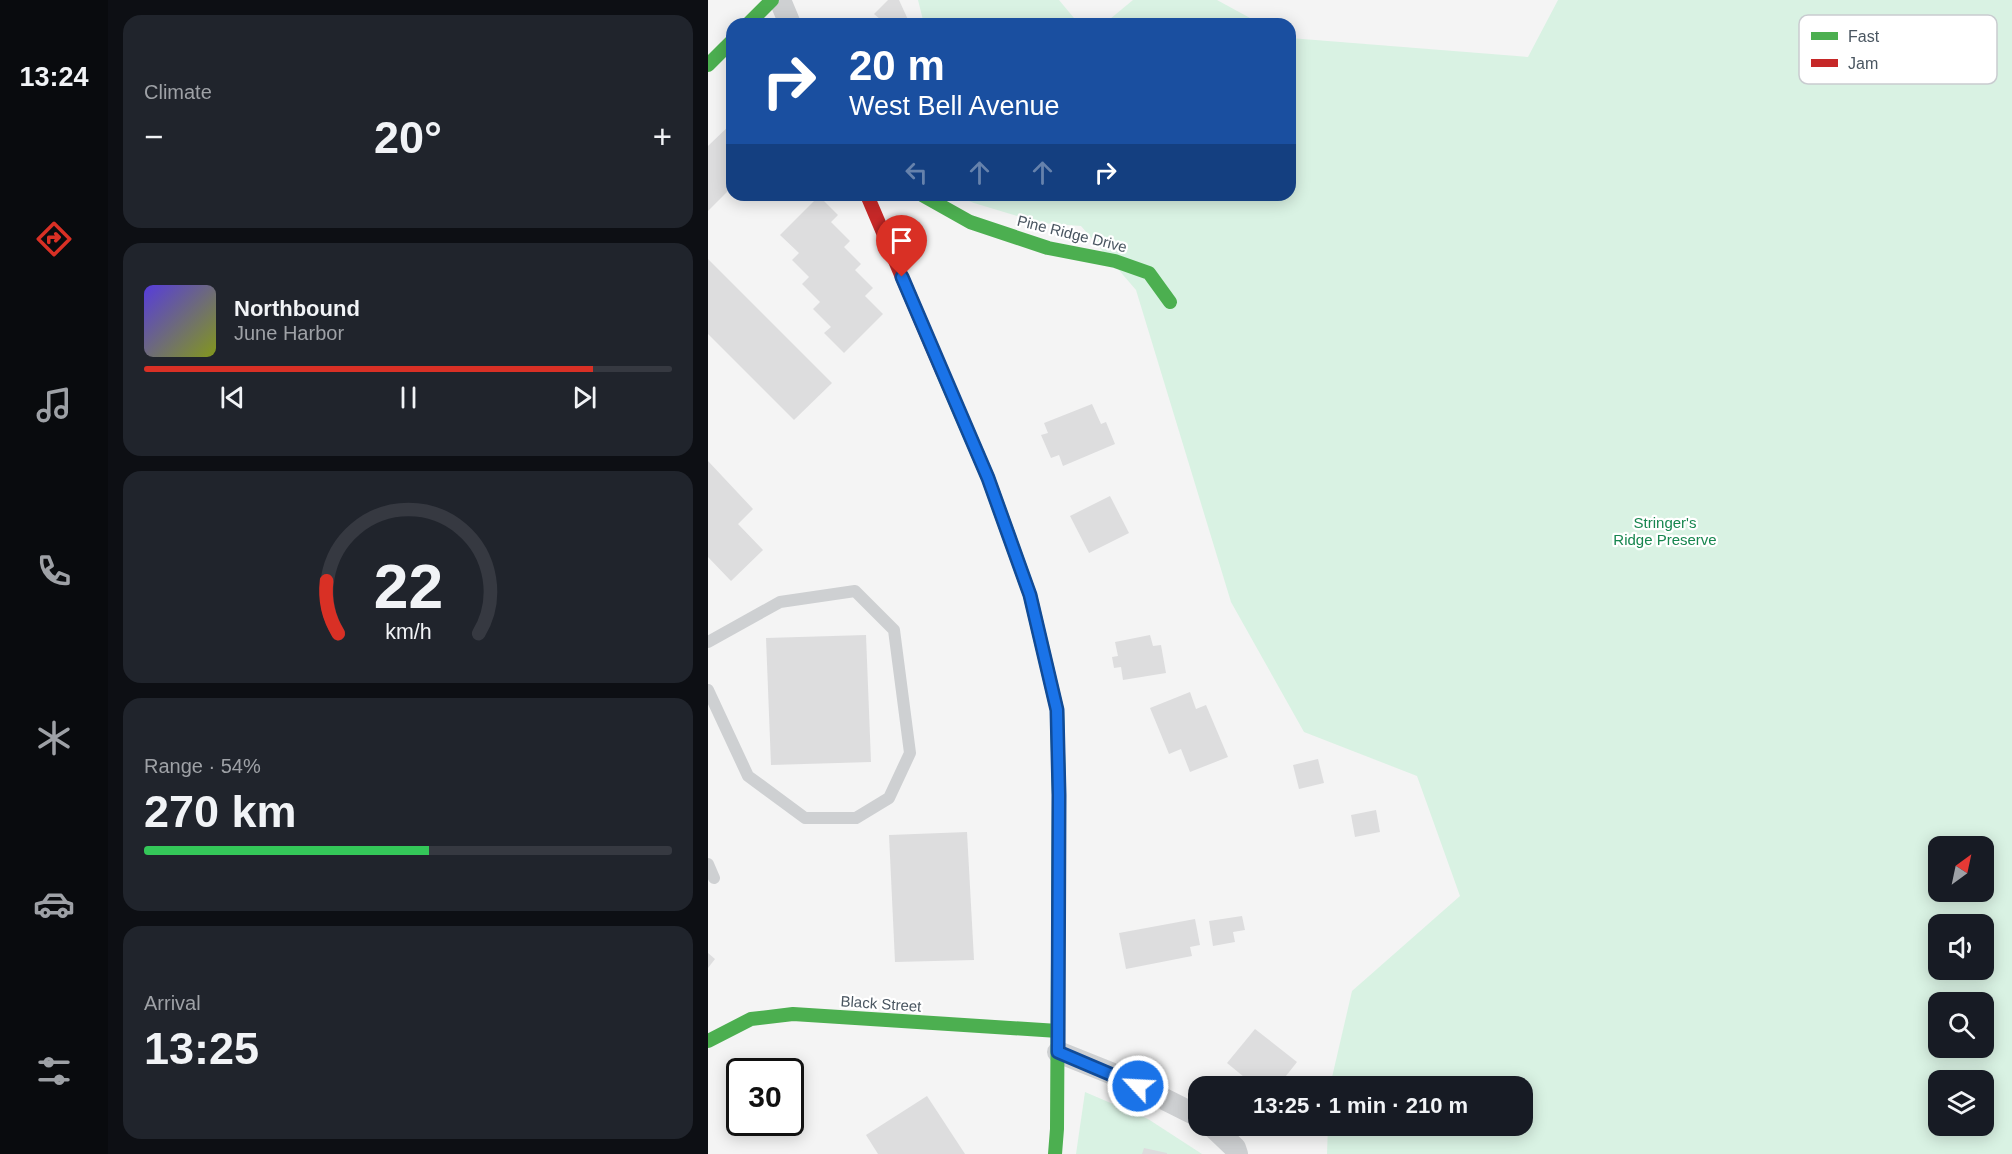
<!DOCTYPE html>
<html lang="en">
<head>
<meta charset="utf-8">
<style>
	body { margin:0; font-family:Helvetica,sans-serif; background:#20242c; color:#f1f3f6; height:100vh; display:flex; flex-direction:column; font-size:22px; white-space:nowrap }
	* { box-sizing:border-box; margin:0 }
	p { font-size:20px; color:#9ea1a6 }
	.icon { flex:none; width:33px; height:33px; fill:none; stroke:currentColor; stroke-width:2; stroke-linecap:round; stroke-linejoin:round }
	.map { position:relative; flex:1; overflow:hidden }
	.sheet { display:flex; flex-direction:column; gap:15px; padding:15px; background:#0d0f14; width:600px }
	.sheet>* { flex:none }
	.guide { position:absolute; left:18px; top:18px; width:570px; height:183px; border-radius:18px; box-shadow:0 3px 15px #0003; background:#1a4fa0; color:#fff; overflow:hidden }
	.needle { width:39px; rotate:33deg }
	.tools { position:absolute; left:1220px; top:836px; display:grid; gap:12px }
	.tools a { display:grid; place-items:center; width:66px; height:66px; border-radius:12px; background:#171b24; box-shadow:0 3px 15px #0003; font-size:30px }
	.speed { position:absolute; left:18px; top:1058px; display:flex; gap:12px; font-size:30px; font-weight:700; text-align:center }
	.speed>* { display:grid; place-content:center; width:78px; height:78px; border-radius:50%; background:#171b24; box-shadow:0 3px 15px #0003; line-height:1 }
	.speed .limit { border:3px solid #111; border-radius:9px; background:#fff; color:#111 }
	.pin { position:absolute; display:grid; place-items:center; width:51px; height:51px; color:#fff; margin:-62px -26px; border-radius:50% 50% 50% 0; rotate:-45deg; box-shadow:0 0 6px #0007 }
	.pin .icon { rotate:45deg }
	.me { position:absolute; width:66px; margin:-33px; rotate:295deg; stroke-linejoin:round; filter:drop-shadow(0 0 4px #0008) }
	.turn { display:flex; align-items:center; gap:21px; height:126px; padding:0 24px; font-size:27px }
	.turn .icon { width:78px; height:78px; stroke-width:2.5 }
	.turn b { display:block; font-size:42px; line-height:51px }
	.lanes { display:flex; align-items:center; height:57px; padding:0 24px; background:#0003; justify-content:center; gap:30px; direction:ltr }
	.lanes .off { opacity:.35 }
	.big { font-size:45px; font-weight:800; line-height:1.1 }
	.sheet .tile { flex:1; display:flex; flex-direction:column; justify-content:center; gap:9px; min-width:0; padding:0 21px; border-radius:18px; background:#20242c }
	.sheet .dial { align-items:center; gap:0 }
	.dial svg { height:156px; overflow:visible; fill:none; stroke:#363941; stroke-width:7; stroke-linecap:round; text-anchor:middle }
	.dial text { fill:#f1f3f6; stroke:none }
	.song { display:flex; align-items:center; gap:18px }
	.cover { width:72px; height:72px; border-radius:9px; background:linear-gradient(135deg,hsl(250 70% 55%),hsl(70 70% 35%)) }
	.played { height:6px; border-radius:3px; background:linear-gradient(90deg,#d93025 85%,#363941 85%) }
	.keys { display:flex; justify-content:space-around; direction:ltr }
	.heat { display:flex; justify-content:space-between; align-items:center; font-size:33px; direction:ltr }
	.charge { height:9px; border-radius:4px; background:linear-gradient(90deg,#34c759 54%,#363941 0) }
	.trip { position:absolute; left:480px; top:1076px; width:345px; height:60px; border-radius:18px; background:#171b24; box-shadow:0 3px 15px #0003; font-weight:800; line-height:60px; text-align:center }
	main { display:flex; flex:1; min-height:0 }
	.dock { display:flex; flex-direction:column; width:108px; justify-content:space-around; align-items:center; background:#090b0e; color:#9ea1a6 }
	.dock .icon { width:42px; height:42px }
	.dock .active { color:#d93025 }
	.dock b { font-size:27px; color:#f1f3f6 }
	.map>svg:first-child { display:block }
	.green { fill:#d9f2e3; fill-rule:evenodd }
	.building { fill:#ddddde }
	.lines { fill:none; stroke-linecap:round; stroke-linejoin:round }
	.lane { stroke:#ced0d2; stroke-width:12 }
	.street { stroke:#ced0d2; stroke-width:22 }
	.fast { stroke:#4caf50; stroke-width:14 }
	.jam { stroke:#c62828; stroke-width:14 }
	.route-casing { stroke:#114b97; stroke-width:15 }
	.route { stroke:#1a73e8; stroke-width:10 }
	.labels { text-anchor:middle; stroke-width:4.5; stroke-linejoin:round; paint-order:stroke }
	.street-label { font-size:15px; fill:#4a5661; stroke:#fff }
	.park-label { font-size:15px; fill:#17864f; stroke:#fff }
	.key { fill:#fff; stroke:#c9ccd0; stroke-width:1.5 }
	.key-label { font-size:16px; fill:#4a5661 }
</style>
</head>
<body>
<main>
<nav class="dock">
<b>13:24</b>
<svg class="icon active" aria-label="directions" viewBox="0 0 24 24"><path d="M12 3l9 9-9 9-9-9zM9 14v-3h6M13 9l2 2-2 2"/></svg>
<svg class="icon" aria-label="music" viewBox="0 0 24 24"><path d="M9 18V5l10-2v13"/><circle cx="6" cy="18" r="3"/><circle cx="16" cy="16" r="3"/></svg>
<svg class="icon" aria-label="phone" viewBox="0 0 24 24"><path d="M5 4h4l2 5-3 2q2 4 5 5l2-3 5 2v4C11 20 4 13 5 4z"/></svg>
<svg class="icon" aria-label="climate" viewBox="0 0 24 24"><path d="M12 3v18M4 7l16 10M4 17L20 7"/></svg>
<svg class="icon" aria-label="car" viewBox="0 0 24 24"><path d="M5 17H2v-5l4-1 3-4h7l3 4 3 1v5h-3M9 17h6M6 11h13"/><circle cx="7" cy="17" r="2"/><circle cx="17" cy="17" r="2"/></svg>
<svg class="icon" aria-label="filters" viewBox="0 0 24 24"><path d="M4 7h16M4 17h16"/><circle cx="9" cy="7" r="2"/><circle cx="15" cy="17" r="2"/></svg>
</nav>
<section class="sheet">
<div class="tile"><p>Climate</p>
<div class="heat"><a>−</a><b class="big">20°</b><a>+</a></div>
</div>
<div class="tile">
<div class="song"><i class="cover"></i><div><b>Northbound</b><p>June Harbor</p></div></div>
<div class="played"></div>
<div class="keys"><svg class="icon" aria-label="previous" viewBox="0 0 24 24"><path d="M18 5L8 12l10 7zM5 5v14"/></svg><svg class="icon" aria-label="pause" viewBox="0 0 24 24"><path d="M8 5v14M16 5v14"/></svg><svg class="icon" aria-label="next" viewBox="0 0 24 24"><path d="M6 5l10 7-10 7zM19 5v14"/></svg></div>
</div>
<div class="tile dial"><svg viewBox="0 0 100 80">
<path d="M14 69A42 42 0 1 1 86 69"/>
<path d="M14 69A42 42 0 0 1 8 42" stroke="#d93025"/>
<text x="50" y="56" font-size="32" font-weight="700">22</text>
<text x="50" y="72" font-size="11">km/h</text>
</svg></div>
<div class="tile"><p>Range · 54%</p><b class="big">270 km</b><div class="charge"></div></div>
<div class="tile"><p>Arrival</p><b class="big">13:25</b></div>
</section>
<div class="map">
<svg width="1304" height="1154" viewBox="0 0 1304 1154">
	<rect width="100%" height="100%" fill="#f4f4f4"/>
	<g class="green">
		<path d="M210 0H351L371 24H216Z"/>
		<path d="M425 0H509L553 24H396Z"/>
		<path d="M850 0H1304V1154H619L620 1125H814V1086H622L644 991 752 896 709 776 596 732 523 602 428 290 373 226 333 223 266 203 246 195H582V38L820 57ZM1230 846H1275V891H1230ZM1230 924H1275V969H1230ZM1230 1002H1275V1047H1230ZM1230 1080H1275V1125H1230Z"/>
		<path d="M377 1092 440 1119 494 1154H368Z"/>
	</g>
	<g class="building">
		<path d="M180 0H191L202 24H178L166 14Z"/>
		<path d="M24 123V187L0 211V146Z"/>
		<path d="M111 196 130 215 123 222 142 241 136 247 153 264 147 270 165 288 157 296 175 314 136 353 116 333 123 327 105 309 112 302 94 284 101 277 84 260 91 253 72 235Z"/>
		<path d="M0 259 124 383 86 420 0 334Z"/>
		<path d="M384 404 393 424 398 422 407 444 355 466 351 455 343 458 333 435 340 433 336 423Z"/>
		<path d="M0 461 45 509 30 524 55 550 23 581 0 557Z"/>
		<path d="M402 496 421 533 381 553 362 516Z"/>
		<path d="M158 635 163 762 63 765 58 638Z"/>
		<path d="M442 635 445 646 453 645 458 673 415 680 413 667 406 668 404 657 410 656 407 642Z"/>
		<path d="M482 692 488 709 498 705 520 757 482 772 473 749 461 754 442 708Z"/>
		<path d="M610 759 616 783 591 789 585 765Z"/>
		<path d="M668 810 672 832 647 837 643 815Z"/>
		<path d="M259 832 266 960 187 962 181 835Z"/>
		<path d="M534 916 537 930 525 932 527 942 505 946 501 921Z"/>
		<path d="M487 919 492 945 482 947 484 956 418 969 411 933Z"/>
		<path d="M0 953 7 959 0 968Z"/>
		<path d="M547 1029 589 1062 570 1086H547L519 1063Z"/>
		<path d="M219 1096 257 1154H170L158 1135Z"/>
		<path d="M436 1148 459 1153V1154H434Z"/>
	</g>
	<g class="lines">
		<g class="lane">
			<path d="M0 642 72 602 147 591 186 630 202 753 181 798 148 818H97L40 776 0 690"/>
			<path d="M0 864 6 878"/>
		</g>
		<g class="street">
			<path d="M72 0 82 24"/>
			<path d="M350 1052 410 1076 490 1116"/>
			<path d="M503 1125 527 1148 529 1154"/>
		</g>
		<g class="fast">
			<path d="M40 24 64 0"/>
			<path d="M0 65 24 41"/>
			<path d="M214 195 262 222 340 248 407 261 441 273 462 302"/>
			<path d="M234 371 280 478 322 595 349 710 351 795 349 1129 347 1154"/>
			<path d="M0 1041 43 1019 85 1014 350 1031"/>
		</g>
		<path class="jam" d="M159 195 234 371"/>
	</g>
	<g class="lines">
		<defs>
			<path id="route" d="M194 277 280 478 322 595 349 710 351 795 350 1052 430 1086"/>
		</defs>
		<use href="#route" class="route-casing"/>
		<use href="#route" class="route"/>
	</g>
	<g class="labels">
		<g class="street-label">
			<text transform="translate(364 234) rotate(14)" y="5">Pine Ridge Drive</text>
			<text transform="translate(173 1004) rotate(4)" y="5">Black Street</text>
		</g>
		<g class="park-label">
			<text x="957" y="528">Stringer's<tspan x="957" dy="17">Ridge Preserve</tspan></text>
		</g>
	</g>
	<rect x="1091" y="15" width="198" height="69" rx="9" class="key"/>
	<rect x="1103" y="32" width="27" height="8" fill="#4caf50"/>
	<rect x="1103" y="59" width="27" height="8" fill="#c62828"/>
	<g class="key-label">
		<text x="1140" y="42">Fast</text>
		<text x="1140" y="69">Jam</text>
	</g>
</svg>
<div class="tools">
<a><svg class="needle" viewBox="-14 -14 28 28"><path d="M0-13l5 13h-10z" fill="#e53935"/><path d="M0 13l5-13h-10z" fill="#9ea1a6"/></svg></a>
<a><svg class="icon" aria-label="sound" viewBox="0 0 24 24"><path d="M4 9h4l5-4v14l-5-4H4zM17 9q2 3 0 6"/></svg></a>
<a><svg class="icon" aria-label="search" viewBox="0 0 24 24"><circle cx="10" cy="10" r="6"/><path d="M15 15l6 6"/></svg></a>
<a><svg class="icon" aria-label="layers" viewBox="0 0 24 24"><path d="M12 4l9 5-9 5-9-5zM3 14l9 5 9-5"/></svg></a>
</div>
<div class="speed"><div class="limit">30</div></div>
<div class="pin" style="left:194px;top:277px;background:#d93025"><svg class="icon" aria-label="arrive" viewBox="0 0 24 24"><path d="M6 21V4h12l-3 4 3 4H6"/></svg></div>
<svg class="me" style="left:430px;top:1086px" viewBox="-20 -20 40 40"><circle r="17" fill="#1a73e8" stroke="#fff" stroke-width="3"/><path d="M0-11L8 9 0 5-8 9z" fill="#fff"/></svg>
<div class="trip">13:25 · 1 min · 210 m</div>
<div class="guide">
<div class="turn"><svg class="icon" aria-label="right" viewBox="0 0 24 24"><path d="M7 20v-9h11M14 6l5 5-5 5"/></svg><div><b>20 m</b>West Bell Avenue</div></div>
<div class="lanes"><svg class="icon off" aria-label="left" viewBox="0 0 24 24"><path d="M17 20v-9H6M10 6l-5 5 5 5"/></svg><svg class="icon off" aria-label="ahead" viewBox="0 0 24 24"><path d="M12 20V5M6 11l6-6 6 6"/></svg><svg class="icon off" aria-label="ahead" viewBox="0 0 24 24"><path d="M12 20V5M6 11l6-6 6 6"/></svg><svg class="icon" aria-label="right" viewBox="0 0 24 24"><path d="M7 20v-9h11M14 6l5 5-5 5"/></svg></div>
</div>
</div>
</main>
</body>
</html>
